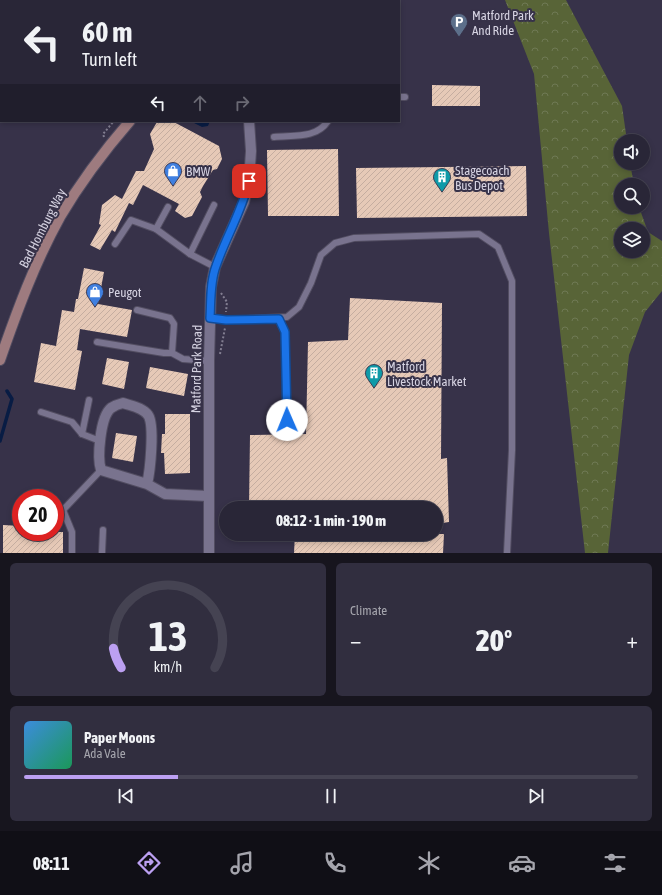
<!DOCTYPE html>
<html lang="en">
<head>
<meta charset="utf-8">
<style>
	body { margin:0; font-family:"Asap Condensed",sans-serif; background:#312e3f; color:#f1f3f6; height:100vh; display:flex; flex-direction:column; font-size:15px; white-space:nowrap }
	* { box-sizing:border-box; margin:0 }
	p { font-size:13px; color:#a5a5ad }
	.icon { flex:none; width:22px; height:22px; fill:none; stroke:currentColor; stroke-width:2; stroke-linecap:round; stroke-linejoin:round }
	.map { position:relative; height:553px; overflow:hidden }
	.side { display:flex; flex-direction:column; gap:10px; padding:10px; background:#17151e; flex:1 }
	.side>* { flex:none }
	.banner { position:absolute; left:0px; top:0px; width:400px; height:122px; box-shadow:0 2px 6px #0003,0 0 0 1px #454352; background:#292637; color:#f1f3f6; overflow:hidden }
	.buttons { position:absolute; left:614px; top:134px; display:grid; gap:8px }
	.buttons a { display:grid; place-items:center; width:36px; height:36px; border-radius:50%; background:#292637; box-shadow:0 2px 6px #0003,0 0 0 1px #454352; font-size:20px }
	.speed { position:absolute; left:12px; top:489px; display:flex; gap:8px; font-size:20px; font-weight:700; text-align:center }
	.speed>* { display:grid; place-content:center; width:52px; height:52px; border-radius:50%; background:#292637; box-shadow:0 2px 6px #0003,0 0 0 1px #454352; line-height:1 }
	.speed .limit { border:6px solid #d22; background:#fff; color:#111 }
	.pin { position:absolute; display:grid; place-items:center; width:34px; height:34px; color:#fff; margin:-17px; border-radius:8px; box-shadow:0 2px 6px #0006 }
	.me { position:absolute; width:44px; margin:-22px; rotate:359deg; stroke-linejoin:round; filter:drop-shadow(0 0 3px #0008) }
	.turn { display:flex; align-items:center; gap:14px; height:84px; padding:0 16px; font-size:18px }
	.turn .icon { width:52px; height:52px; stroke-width:2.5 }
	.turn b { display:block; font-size:28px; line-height:34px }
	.lanes { display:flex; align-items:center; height:38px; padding:0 16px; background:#0003; justify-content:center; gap:20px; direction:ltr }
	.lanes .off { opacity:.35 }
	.big { font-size:30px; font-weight:800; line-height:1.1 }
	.side .card { flex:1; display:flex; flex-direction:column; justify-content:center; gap:6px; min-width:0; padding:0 14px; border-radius:6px; background:#312e3f }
	.side .dial { align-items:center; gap:0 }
	.dial svg { height:104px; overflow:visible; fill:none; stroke:#454352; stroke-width:7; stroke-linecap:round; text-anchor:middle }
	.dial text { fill:#f1f3f6; stroke:none }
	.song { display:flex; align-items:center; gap:12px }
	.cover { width:48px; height:48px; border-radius:6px; background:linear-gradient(135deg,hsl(210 70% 55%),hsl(150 70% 35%)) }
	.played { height:4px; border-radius:2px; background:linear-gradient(90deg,#bca0f2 25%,#454352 25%) }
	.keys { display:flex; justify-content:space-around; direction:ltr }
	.heat { display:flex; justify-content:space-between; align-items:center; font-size:22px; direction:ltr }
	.side .tiles { flex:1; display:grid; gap:10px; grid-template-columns:1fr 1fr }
	.card:last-child { grid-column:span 2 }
	.trip { position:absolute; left:219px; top:501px; width:224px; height:40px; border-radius:20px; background:#292637; box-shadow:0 2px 6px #0003,0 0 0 1px #454352; font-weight:800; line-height:40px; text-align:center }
	.tabs { display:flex; height:64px; justify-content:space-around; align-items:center; background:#100f16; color:#a5a5ad }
	.tabs .icon { width:28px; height:28px }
	.tabs .current { color:#bca0f2 }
	.tabs b { font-size:18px; color:#f1f3f6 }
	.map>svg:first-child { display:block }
	.forest { fill:url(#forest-crowns); fill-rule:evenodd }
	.water { fill:url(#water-rules) }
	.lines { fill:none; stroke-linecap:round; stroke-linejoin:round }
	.stream { stroke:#081c44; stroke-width:3.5 }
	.building { fill:url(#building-hatch) }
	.lane-casing { stroke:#524d61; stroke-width:8 }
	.street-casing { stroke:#524d61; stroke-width:12 }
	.secondary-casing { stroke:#524d61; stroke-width:12 }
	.path { stroke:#827e91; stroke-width:2; stroke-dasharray:2 2; stroke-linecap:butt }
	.lane { stroke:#79738e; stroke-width:6 }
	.street { stroke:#79738e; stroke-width:10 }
	.secondary { stroke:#9e7b7f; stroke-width:10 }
	.route-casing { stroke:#114b97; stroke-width:10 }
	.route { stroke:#1a73e8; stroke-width:7 }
	.labels { text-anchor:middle; stroke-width:4; stroke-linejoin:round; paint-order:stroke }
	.poi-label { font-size:13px; fill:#d6d3e2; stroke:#373249; text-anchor:start }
	.street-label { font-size:13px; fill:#d6d3e2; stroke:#373249 }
</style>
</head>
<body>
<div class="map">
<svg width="662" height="553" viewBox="0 0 662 553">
	<defs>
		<pattern id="forest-crowns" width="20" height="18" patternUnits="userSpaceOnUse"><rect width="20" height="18" fill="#586437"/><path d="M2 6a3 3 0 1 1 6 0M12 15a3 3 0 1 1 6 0" fill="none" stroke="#6f7954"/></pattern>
		<pattern id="water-rules" width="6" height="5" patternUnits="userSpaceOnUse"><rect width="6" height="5" fill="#081c44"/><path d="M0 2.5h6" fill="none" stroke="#2b3c5f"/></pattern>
		<pattern id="building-hatch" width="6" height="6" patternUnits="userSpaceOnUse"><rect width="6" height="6" fill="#e6c9b7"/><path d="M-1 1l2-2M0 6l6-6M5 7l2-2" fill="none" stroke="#c5ada0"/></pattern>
	</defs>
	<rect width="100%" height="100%" fill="#373249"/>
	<g class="forest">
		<path d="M246 0H318L246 1Z"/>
		<path d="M505 0H566L622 106 627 141H621V163H630L634 185H621V207H639L648 232 662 241V291L645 312 629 355 608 553H585L549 233 534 74ZM621 229H643V251H621Z"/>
	</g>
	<path class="water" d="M190 121H210L208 126 202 127Z"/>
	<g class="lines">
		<g class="stream">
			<path d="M146 0 153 1"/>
			<path d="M0 441 12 399 7 391"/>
		</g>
	</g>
	<g class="building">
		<path d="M432 85 480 86V106H432Z"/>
		<path d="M172 121 219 146 222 159 217 169 213 170 203 186 200 192 202 197 192 216 185 218 175 211 179 204 143 185 133 205 129 203 115 232 112 230 100 250 90 245 101 225 99 224 102 205 115 195 122 199 136 171H144L154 149 150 134 157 122Z"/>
		<path d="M338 149 339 216H268L267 150Z"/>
		<path d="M526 166 527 216 357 218 356 168Z"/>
		<path d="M84 268 104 272 98 304 132 310 127 337 80 329 77 350 82 351 75 390 34 382 41 343 56 346 62 310 74 312 76 299H78Z"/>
		<path d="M350 298 442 303 441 459 447 458 449 522 436 524V508H249L250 435 306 434 308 342 348 340Z"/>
		<path d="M107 358 129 362 124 389 102 384Z"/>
		<path d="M150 367 188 374 184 396 146 388Z"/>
		<path d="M165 414H190V473L165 474 164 453H161L162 434H165Z"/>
		<path d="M116 433 137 436 133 462 112 458Z"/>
		<path d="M3 525 21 526V532H63V553H3Z"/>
		<path d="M295 534H444L443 553H294Z"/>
	</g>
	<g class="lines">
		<defs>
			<g id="lane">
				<path d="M26 0 28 1"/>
				<path d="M33 1H38"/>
				<path d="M0 47 1 45"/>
				<path d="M399 97H405"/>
				<path d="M274 137C294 135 316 139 328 121"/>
				<path d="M214 205 190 254 215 267"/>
				<path d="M168 207 156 229 190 254"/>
				<path d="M115 244 131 220 156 229"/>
				<path d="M137 310 170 318 174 324 172 353 183 359 209 361"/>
				<path d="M210 318 226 320 287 317 299 307 311 283 321 255 335 243 354 238 479 234 498 247 512 281V450L507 553"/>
				<path d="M279 319 285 332 287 420"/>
				<path d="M97 342 164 353H172"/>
				<path d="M41 412 72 422 82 434 100 441"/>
				<path d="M82 434 89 400"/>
				<path d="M63 510 72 532V553"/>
				<path d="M55 514 63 510 101 470"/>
				<path d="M102 553 103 530"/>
			</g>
			<g id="street">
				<path d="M100 0 102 1"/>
				<path d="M147 484C150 472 155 425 148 415 142 407 131 406 123 403 119 404 114 406 111 408 100 417 97 458 101 470L147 484 165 494 208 496"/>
				<path d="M209 553V361L211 287 215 267 244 202 249 181 251 151 249 121"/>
			</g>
			<g id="secondary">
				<path d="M201 1 202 0"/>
				<path d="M214 1V0"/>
				<path d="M0 360C17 311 35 262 60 217 80 183 104 151 130 121"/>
			</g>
		</defs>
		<use href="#lane" class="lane-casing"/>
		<use href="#street" class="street-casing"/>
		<use href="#secondary" class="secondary-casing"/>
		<g class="path">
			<path d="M86 0 87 1"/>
			<path d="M116 0 118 1"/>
			<path d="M189 1 190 0"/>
			<path d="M104 137 103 134 114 121"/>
			<path d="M221 293 227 302 226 312"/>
			<path d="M220 354 225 328"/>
		</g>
		<use href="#lane" class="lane"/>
		<use href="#street" class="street"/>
		<use href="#secondary" class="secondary"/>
	</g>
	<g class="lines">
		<defs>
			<path id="route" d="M249 181C242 211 226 237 216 266 210 282 211 301 210 318L226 320 279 319 285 332 287 420"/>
		</defs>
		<use href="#route" class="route-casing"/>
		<use href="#route" class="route"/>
	</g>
	<defs>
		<symbol id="parking-pin" viewBox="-11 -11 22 30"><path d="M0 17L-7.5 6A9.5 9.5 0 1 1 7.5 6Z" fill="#5c6f8a" stroke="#373249"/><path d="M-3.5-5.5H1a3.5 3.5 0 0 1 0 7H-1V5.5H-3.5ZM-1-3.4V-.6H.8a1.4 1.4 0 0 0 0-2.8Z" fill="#fff"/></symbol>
		<symbol id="shop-pin" viewBox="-11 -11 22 30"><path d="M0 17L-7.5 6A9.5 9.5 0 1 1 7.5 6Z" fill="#3f7fe0" stroke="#373249"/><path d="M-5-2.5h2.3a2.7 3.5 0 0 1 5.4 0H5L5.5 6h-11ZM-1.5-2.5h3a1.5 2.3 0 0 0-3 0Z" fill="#fff"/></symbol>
		<symbol id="building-pin" viewBox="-11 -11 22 30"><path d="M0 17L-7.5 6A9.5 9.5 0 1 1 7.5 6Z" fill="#0f9aa8" stroke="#373249"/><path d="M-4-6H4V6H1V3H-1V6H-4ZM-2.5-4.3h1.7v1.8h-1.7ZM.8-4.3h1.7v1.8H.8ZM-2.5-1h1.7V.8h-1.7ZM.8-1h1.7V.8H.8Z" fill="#fff"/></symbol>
	</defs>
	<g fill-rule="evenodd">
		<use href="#parking-pin" x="449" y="12" width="20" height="27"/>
		<use href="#shop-pin" x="163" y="161" width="20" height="27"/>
		<use href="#building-pin" x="432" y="167" width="20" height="27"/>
		<use href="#shop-pin" x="85" y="282" width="20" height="27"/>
		<use href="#building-pin" x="364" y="363" width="20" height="27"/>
	</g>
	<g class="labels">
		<g class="poi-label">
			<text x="472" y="20">Matford Park<tspan x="472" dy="15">And Ride</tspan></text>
			<text x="455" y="175">Stagecoach<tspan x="455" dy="15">Bus Depot</tspan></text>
			<text x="186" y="176">BMW</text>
			<text x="108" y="297">Peugot</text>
			<text x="387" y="371">Matford<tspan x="387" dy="15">Livestock Market</tspan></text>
		</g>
		<g class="street-label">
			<text transform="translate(42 228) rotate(-63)" y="5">Bad Homburg Way</text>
			<text transform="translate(196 369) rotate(-89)" y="5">Matford Park Road</text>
		</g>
	</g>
</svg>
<div class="buttons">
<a><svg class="icon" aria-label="sound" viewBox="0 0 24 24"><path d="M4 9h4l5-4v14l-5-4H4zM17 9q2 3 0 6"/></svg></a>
<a><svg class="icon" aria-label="search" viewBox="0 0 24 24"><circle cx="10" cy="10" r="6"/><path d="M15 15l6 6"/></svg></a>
<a><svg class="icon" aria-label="layers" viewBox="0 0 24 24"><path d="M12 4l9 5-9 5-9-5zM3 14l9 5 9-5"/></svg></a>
</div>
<div class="speed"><div class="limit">20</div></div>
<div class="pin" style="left:249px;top:181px;background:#d93025"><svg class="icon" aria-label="arrive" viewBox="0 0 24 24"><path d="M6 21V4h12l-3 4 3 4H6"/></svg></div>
<svg class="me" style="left:287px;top:420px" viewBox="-20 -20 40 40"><circle r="19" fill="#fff"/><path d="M0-13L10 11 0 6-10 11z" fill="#1a73e8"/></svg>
<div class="trip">08:12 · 1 min · 190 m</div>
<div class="banner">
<div class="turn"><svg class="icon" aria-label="left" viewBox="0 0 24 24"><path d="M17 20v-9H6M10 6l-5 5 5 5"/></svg><div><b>60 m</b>Turn left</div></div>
<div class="lanes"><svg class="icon" aria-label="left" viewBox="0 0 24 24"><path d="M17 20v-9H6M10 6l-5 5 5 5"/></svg><svg class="icon off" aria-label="ahead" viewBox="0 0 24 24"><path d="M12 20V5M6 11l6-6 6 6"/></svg><svg class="icon off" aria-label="right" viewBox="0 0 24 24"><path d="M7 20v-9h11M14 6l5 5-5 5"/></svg></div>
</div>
</div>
<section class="side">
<div class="tiles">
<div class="card dial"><svg viewBox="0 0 100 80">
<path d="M14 69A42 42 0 1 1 86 69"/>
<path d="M14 69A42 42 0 0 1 8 54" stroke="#bca0f2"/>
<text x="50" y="56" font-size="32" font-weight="700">13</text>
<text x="50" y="72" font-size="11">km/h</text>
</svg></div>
<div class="card"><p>Climate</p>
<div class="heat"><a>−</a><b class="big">20°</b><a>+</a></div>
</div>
<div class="card">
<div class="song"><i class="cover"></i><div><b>Paper Moons</b><p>Ada Vale</p></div></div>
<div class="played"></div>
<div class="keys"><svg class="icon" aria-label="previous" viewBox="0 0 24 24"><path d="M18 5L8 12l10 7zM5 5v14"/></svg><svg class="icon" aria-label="pause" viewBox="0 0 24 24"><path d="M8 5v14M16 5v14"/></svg><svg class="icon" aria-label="next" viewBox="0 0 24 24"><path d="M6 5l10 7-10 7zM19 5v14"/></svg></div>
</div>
</div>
</section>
<nav class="tabs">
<b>08:11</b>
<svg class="icon current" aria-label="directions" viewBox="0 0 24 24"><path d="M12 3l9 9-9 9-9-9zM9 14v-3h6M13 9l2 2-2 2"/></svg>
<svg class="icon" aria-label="music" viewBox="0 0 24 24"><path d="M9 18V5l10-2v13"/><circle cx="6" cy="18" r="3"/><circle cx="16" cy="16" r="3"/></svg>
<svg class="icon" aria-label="phone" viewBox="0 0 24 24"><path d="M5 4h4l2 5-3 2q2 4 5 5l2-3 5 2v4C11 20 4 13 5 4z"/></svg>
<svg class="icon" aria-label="climate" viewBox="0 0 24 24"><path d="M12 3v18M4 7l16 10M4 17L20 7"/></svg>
<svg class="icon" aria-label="car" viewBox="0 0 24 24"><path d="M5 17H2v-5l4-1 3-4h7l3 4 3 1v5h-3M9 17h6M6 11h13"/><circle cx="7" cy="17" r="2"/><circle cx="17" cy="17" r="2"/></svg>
<svg class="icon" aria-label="filters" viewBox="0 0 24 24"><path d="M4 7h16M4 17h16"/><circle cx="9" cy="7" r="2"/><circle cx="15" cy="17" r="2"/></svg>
</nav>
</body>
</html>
